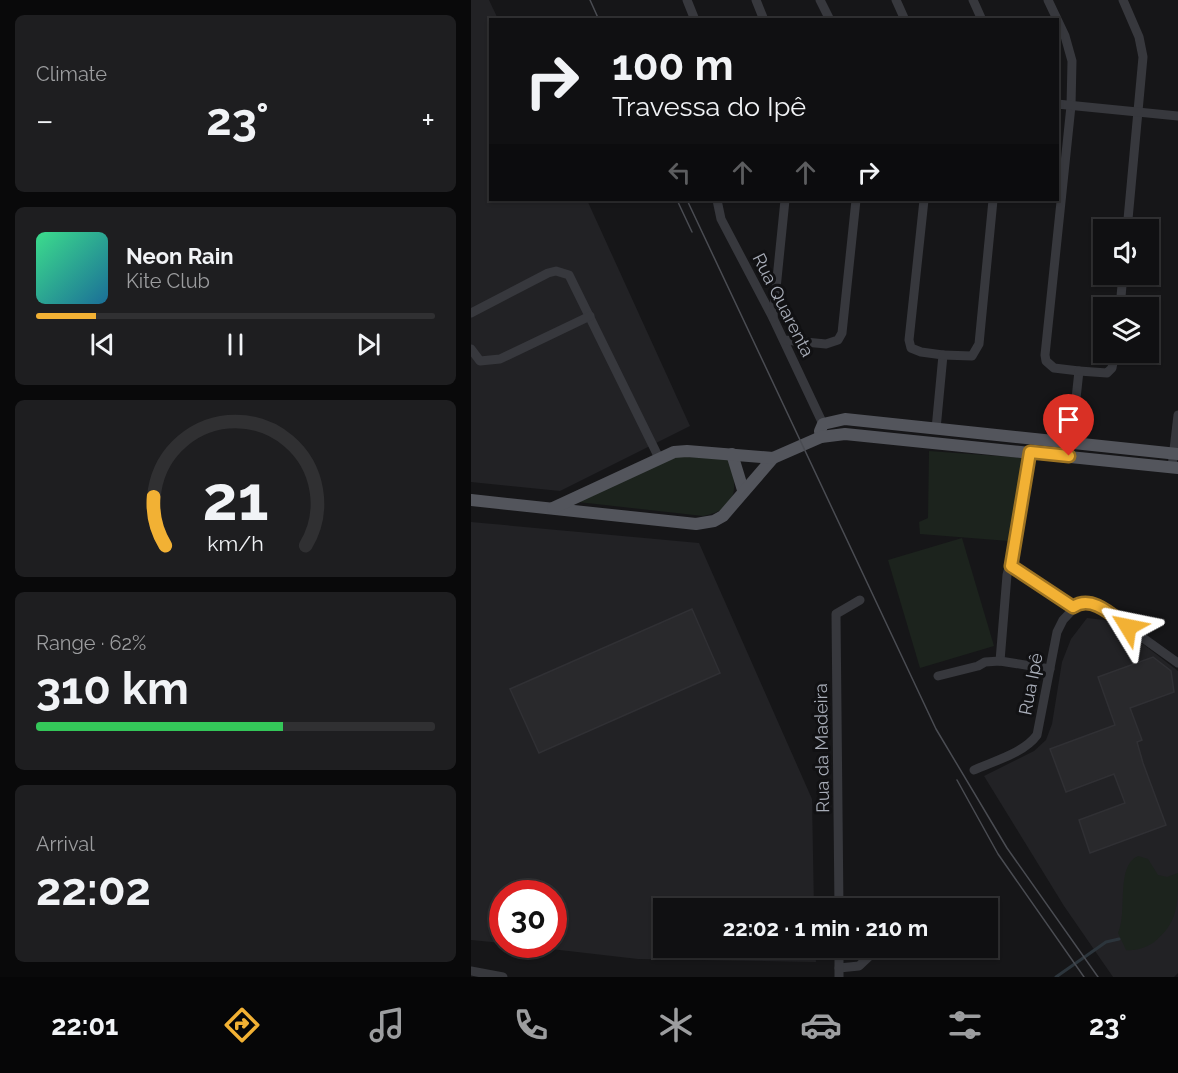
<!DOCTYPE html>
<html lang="en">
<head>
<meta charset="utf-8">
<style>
	body { margin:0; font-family:Raleway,sans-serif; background:#1e1e20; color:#f1f3f6; height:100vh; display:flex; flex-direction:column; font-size:22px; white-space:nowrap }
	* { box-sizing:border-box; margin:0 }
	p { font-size:20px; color:#9c9d9f }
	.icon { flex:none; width:33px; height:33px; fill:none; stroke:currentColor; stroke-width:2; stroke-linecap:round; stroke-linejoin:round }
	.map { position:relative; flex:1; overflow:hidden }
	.details { display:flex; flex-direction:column; gap:15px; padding:15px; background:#09090a; width:471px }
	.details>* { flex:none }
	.hud { position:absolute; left:18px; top:18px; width:570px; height:183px; border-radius:0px; box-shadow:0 2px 4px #0004,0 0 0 2px #303032; background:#101012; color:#f1f3f6; overflow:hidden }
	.fabs { position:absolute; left:622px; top:219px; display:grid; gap:12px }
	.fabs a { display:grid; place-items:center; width:66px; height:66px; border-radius:0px; background:#101012; box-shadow:0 2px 4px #0004,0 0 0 2px #303032; font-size:30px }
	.speed { position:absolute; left:18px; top:880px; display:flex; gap:12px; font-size:30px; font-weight:700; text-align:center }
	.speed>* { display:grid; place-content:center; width:78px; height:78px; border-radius:50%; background:#101012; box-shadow:0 2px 4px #0004,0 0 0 2px #303032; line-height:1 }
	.speed .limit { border:9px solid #d22; background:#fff; color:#111 }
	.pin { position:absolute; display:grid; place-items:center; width:51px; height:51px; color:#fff; margin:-62px -26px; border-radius:50% 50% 50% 0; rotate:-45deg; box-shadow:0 0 6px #0007 }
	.pin .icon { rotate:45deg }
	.me { position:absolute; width:66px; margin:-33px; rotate:305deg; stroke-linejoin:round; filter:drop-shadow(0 0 4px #0008) }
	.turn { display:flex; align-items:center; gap:21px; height:126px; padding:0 24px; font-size:27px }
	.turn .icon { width:78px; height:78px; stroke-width:2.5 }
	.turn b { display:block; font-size:42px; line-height:51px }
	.lanes { display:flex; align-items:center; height:57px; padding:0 24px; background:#0003; justify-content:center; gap:30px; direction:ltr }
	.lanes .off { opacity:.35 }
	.big { font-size:45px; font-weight:700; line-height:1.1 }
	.details .widget { flex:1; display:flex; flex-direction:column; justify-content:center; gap:9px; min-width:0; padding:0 21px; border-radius:9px; background:#1e1e20 }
	.details .dial { align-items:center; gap:0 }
	.dial svg { height:156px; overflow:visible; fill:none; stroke:#303032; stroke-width:7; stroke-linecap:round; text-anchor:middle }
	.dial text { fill:#f1f3f6; stroke:none }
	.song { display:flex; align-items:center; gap:18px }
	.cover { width:72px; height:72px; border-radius:9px; background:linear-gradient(135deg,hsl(150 70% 55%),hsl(200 70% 35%)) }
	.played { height:6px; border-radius:3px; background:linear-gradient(90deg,#f2b134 15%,#303032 15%) }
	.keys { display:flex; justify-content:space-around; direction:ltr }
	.heat { display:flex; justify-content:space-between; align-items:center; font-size:33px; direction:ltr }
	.charge { height:9px; border-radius:4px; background:linear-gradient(90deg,#34c759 62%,#303032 0) }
	.trip { position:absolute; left:182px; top:898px; width:345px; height:60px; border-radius:0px; background:#101012; box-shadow:0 2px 4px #0004,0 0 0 2px #303032; font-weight:700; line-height:60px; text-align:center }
	.tab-bar { display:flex; height:96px; justify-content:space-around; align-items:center; background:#060607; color:#9c9d9f }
	.tab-bar .icon { width:42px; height:42px }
	.tab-bar .selected { color:#f2b134 }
	.tab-bar b { font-size:27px; color:#f1f3f6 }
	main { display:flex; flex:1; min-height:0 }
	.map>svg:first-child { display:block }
	.built { fill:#222225 }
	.green { fill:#1c231d }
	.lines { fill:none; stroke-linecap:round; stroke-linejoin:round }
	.stream { stroke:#2c353c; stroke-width:3 }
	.building { fill:#29292c; stroke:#303034; stroke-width:1.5 }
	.minor { stroke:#37383d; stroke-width:9 }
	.major { stroke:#53555c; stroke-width:12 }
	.tram { stroke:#4a4c52; stroke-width:1.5 }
	.route-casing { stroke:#9d7322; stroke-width:15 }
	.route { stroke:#f2b134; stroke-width:10 }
	.labels { text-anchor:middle; stroke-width:6; stroke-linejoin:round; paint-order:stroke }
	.street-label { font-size:18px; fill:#a8adb8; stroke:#111113 }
</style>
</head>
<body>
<main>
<section class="details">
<div class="widget"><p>Climate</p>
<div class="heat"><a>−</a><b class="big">23°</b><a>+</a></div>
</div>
<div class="widget">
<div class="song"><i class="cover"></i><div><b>Neon Rain</b><p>Kite Club</p></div></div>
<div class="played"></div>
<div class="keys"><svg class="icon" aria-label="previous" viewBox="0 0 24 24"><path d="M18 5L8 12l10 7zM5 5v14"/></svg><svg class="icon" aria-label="pause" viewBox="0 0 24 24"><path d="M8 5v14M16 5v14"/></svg><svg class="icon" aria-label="next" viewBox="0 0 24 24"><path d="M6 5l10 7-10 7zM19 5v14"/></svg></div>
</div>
<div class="widget dial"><svg viewBox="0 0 100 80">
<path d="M14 69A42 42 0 1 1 86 69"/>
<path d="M14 69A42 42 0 0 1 8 44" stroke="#f2b134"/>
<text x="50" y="56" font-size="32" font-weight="700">21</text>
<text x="50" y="72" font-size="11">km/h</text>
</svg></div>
<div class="widget"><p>Range · 62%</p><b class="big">310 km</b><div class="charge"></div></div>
<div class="widget"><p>Arrival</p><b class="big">22:02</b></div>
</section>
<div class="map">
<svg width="707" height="977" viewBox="0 0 707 977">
	<rect width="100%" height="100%" fill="#161618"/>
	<g class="built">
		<path d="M0 0H18L27 19 20 20V200H116L219 426 89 491 0 482Z"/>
		<path d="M0 522 228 543 341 799 343 909H192V948H344L345 962 167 959 45 945H82V894H32L31 943 0 940Z"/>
		<path d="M616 618 642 621 707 671V973L703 977H642L593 906 513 776 563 751 575 740 581 724 591 662 600 639Z"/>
	</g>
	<g class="green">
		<path d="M458 451 553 458 543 533 538 541 449 534 448 522 457 518Z"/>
		<path d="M196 456 259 459C266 488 268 509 232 516L107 502Z"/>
		<path d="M491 538 523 646 449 668 417 560Z"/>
		<path d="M667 856 677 859 687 875 696 877 707 873C707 906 707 923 682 943 673 948 665 951 655 950L647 933C657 912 644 866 667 856Z"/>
	</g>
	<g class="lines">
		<path class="stream" d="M585 977 635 942 648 939"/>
	</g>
	<g class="building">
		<path d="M221 609 249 673 68 753 39 689Z"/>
		<path d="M682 657 700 671 703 692 659 708 671 740 666 742 672 763 695 825 619 853 608 820 654 803 643 774 595 792 579 749 644 725 627 677Z"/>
	</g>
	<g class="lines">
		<g class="minor">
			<path d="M216 0 224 20"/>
			<path d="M285 0 293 20"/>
			<path d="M349 0 359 20"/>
			<path d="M425 0 434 20"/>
			<path d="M502 0 511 20"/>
			<path d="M577 0 594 36 601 61 600 106 574 355 575 361 583 368 608 371 600 444"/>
			<path d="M652 0 668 37 672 57 656 230"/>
			<path d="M586 104 707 116"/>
			<path d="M246 200 250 219 302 318 352 424"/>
			<path d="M453 200 438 340 440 348 450 352 472 355 465 429"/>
			<path d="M649 308 652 274"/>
			<path d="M0 313 77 273 85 271 98 275 188 458"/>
			<path d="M302 318 314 200"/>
			<path d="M313 340 355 344 367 340 371 333 385 200"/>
			<path d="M0 349 9 361 29 359 119 316"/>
			<path d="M472 355 501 356 508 344 522 200"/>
			<path d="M608 371 636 373 641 368 644 352"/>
			<path d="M701 467 707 415"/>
			<path d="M540 565 602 607"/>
			<path d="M529 661 536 575 546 537 559 452"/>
			<path d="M467 676 507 666 514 662 529 661 579 669"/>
			<path d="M503 770C523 761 553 753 566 735L586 632 592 620 608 603 626 605 707 663"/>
			<path d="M368 909 365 614 389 600"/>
			<path d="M368 968 388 966 407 948"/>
			<path d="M0 971 32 977"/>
			<path d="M368 977V948"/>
		</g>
		<g class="major">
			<path d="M350 437 349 431 352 424 374 419 707 454"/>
			<path d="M261 454 272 490"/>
			<path d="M0 500 225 524 243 521 252 516 302 458"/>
			<path d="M82 508 203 452 216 451 302 458 350 437 374 434 707 468"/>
		</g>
		<g class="tram">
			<path d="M119 0 128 20"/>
			<path d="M206 200 221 232"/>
			<path d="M216 200 465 729 536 848 627 977"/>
			<path d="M486 780 527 854 613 977"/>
		</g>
	</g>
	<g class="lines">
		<defs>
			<path id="route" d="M598 456 559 452 540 566 602 607C621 594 642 616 657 627"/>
		</defs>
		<use href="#route" class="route-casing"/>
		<use href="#route" class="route"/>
	</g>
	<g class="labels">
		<g class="street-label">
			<text transform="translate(312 305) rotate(63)" y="6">Rua Quarenta</text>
			<text transform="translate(560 684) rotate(-79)" y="6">Rua Ipê</text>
			<text transform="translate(351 748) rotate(-91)" y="6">Rua da Madeira</text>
		</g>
	</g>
</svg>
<div class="fabs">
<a><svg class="icon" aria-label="sound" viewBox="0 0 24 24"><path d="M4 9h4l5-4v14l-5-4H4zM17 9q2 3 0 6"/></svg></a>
<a><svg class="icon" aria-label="layers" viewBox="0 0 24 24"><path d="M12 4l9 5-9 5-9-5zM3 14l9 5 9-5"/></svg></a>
</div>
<div class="speed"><div class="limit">30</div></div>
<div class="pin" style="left:598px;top:456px;background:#d93025"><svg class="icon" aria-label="arrive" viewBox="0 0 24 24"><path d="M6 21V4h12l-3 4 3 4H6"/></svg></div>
<svg class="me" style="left:657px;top:627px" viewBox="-20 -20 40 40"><path d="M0-17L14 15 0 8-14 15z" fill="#f2b134" stroke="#fff" stroke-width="4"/></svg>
<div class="trip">22:02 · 1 min · 210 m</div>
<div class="hud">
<div class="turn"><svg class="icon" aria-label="right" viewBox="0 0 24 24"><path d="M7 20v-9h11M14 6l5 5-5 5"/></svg><div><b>100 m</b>Travessa do Ipê</div></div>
<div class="lanes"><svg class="icon off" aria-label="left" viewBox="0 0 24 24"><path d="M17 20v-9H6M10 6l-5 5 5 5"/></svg><svg class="icon off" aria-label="ahead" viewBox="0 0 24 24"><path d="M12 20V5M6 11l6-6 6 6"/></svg><svg class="icon off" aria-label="ahead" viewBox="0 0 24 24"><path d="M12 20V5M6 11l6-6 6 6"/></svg><svg class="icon" aria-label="right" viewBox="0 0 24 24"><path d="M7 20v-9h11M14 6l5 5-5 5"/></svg></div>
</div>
</div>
</main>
<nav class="tab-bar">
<b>22:01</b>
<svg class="icon selected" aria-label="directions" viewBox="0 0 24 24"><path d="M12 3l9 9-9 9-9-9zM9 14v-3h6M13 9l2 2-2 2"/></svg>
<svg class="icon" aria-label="music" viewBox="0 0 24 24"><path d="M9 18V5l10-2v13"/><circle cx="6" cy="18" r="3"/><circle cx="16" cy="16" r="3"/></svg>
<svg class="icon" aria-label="phone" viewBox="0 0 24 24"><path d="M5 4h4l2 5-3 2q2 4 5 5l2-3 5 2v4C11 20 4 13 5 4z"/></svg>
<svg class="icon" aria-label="climate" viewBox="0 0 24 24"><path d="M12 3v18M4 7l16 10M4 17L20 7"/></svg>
<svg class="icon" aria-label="car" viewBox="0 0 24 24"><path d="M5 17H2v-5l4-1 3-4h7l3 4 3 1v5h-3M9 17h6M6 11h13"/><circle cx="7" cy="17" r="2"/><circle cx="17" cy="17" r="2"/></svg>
<svg class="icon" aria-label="filters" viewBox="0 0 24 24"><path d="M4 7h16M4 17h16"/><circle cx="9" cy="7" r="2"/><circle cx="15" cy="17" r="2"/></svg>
<b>23°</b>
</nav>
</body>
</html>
